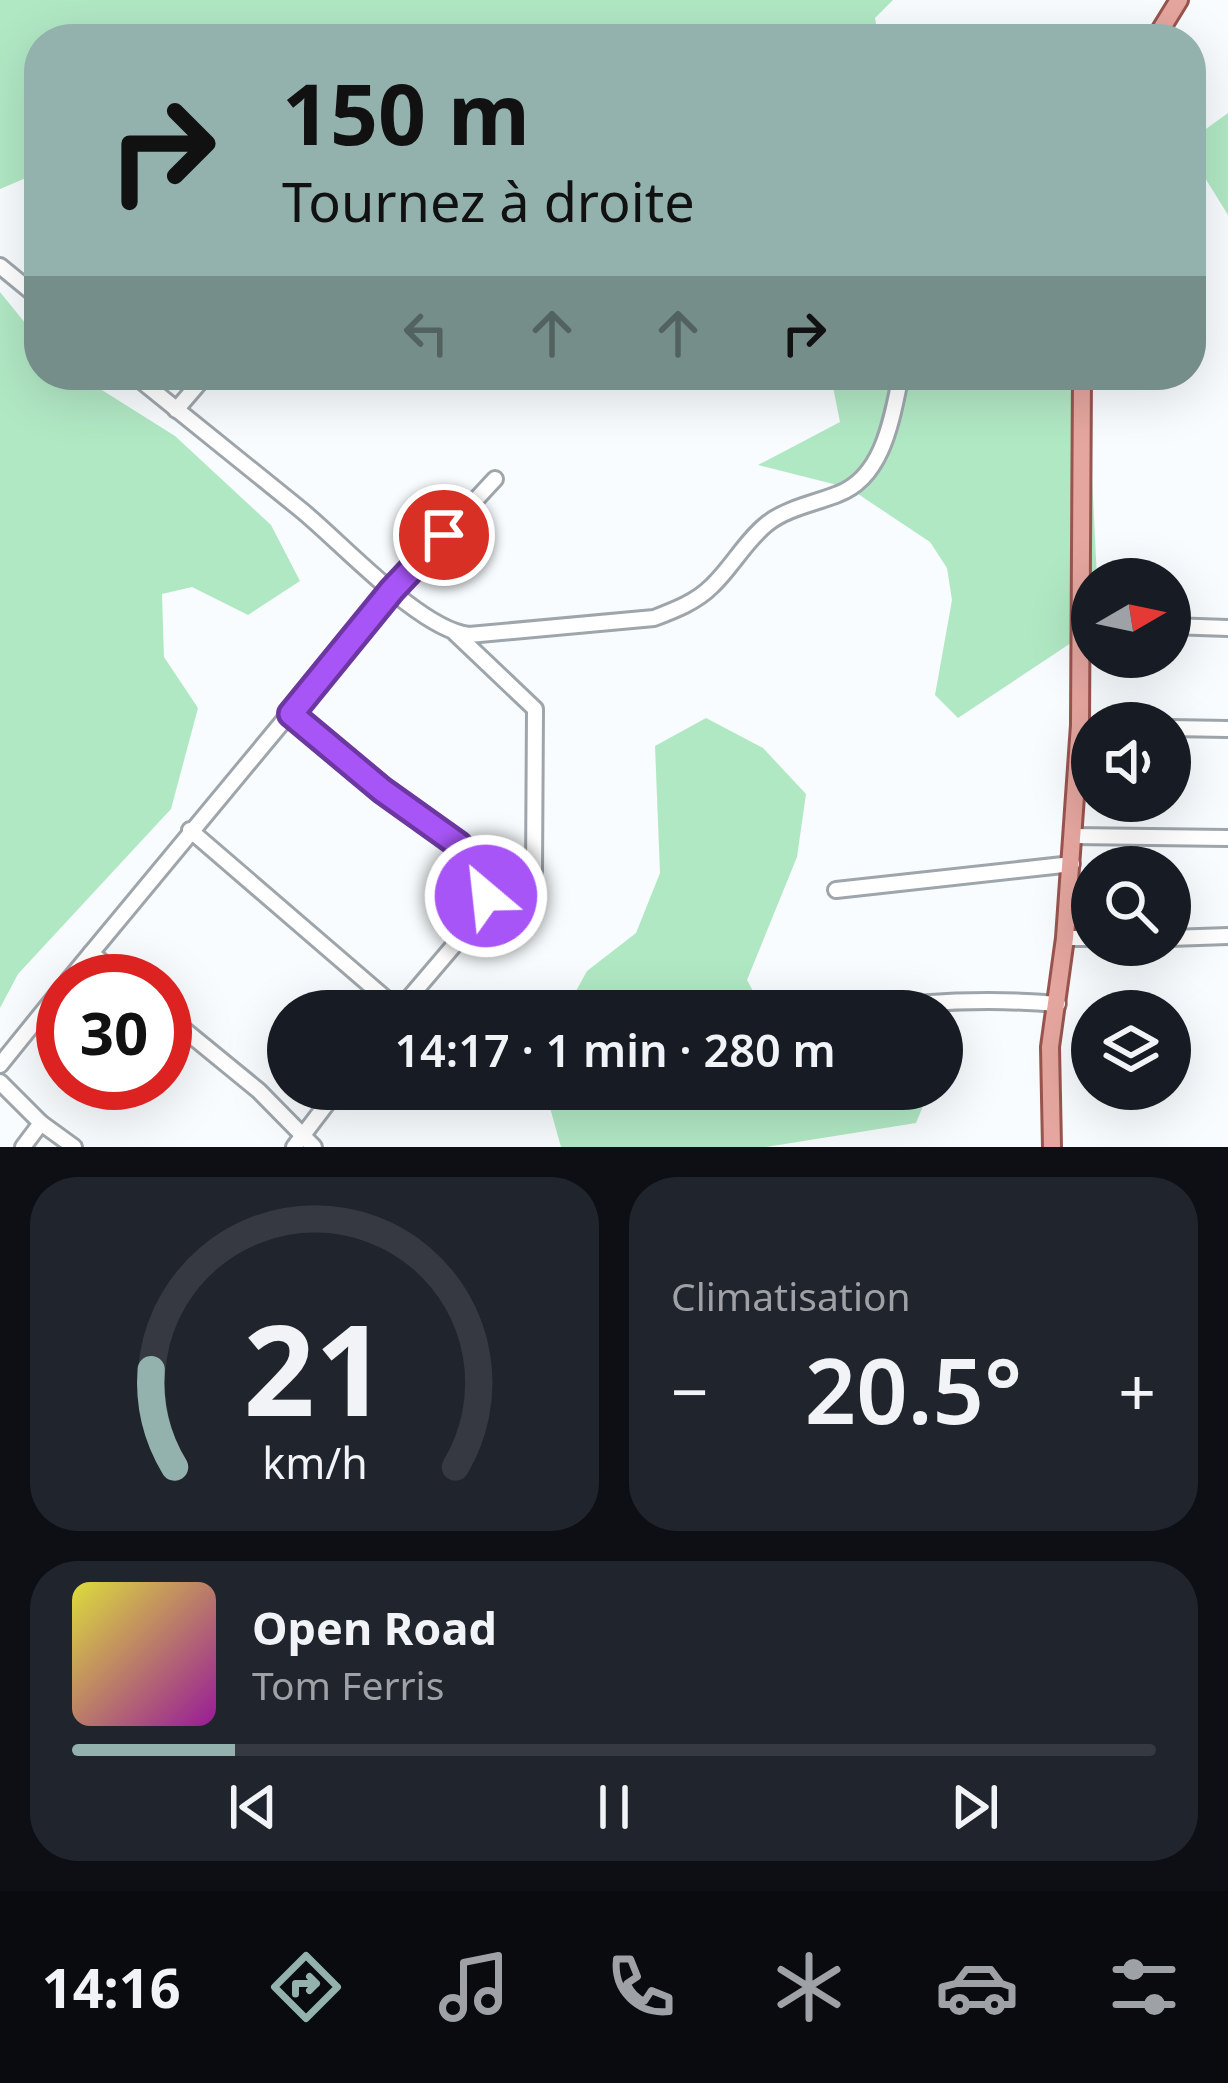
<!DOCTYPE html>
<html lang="fr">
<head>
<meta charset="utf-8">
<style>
	body { margin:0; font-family:"Noto Sans",sans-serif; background:#20242c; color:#f1f3f6; height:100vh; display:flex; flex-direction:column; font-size:45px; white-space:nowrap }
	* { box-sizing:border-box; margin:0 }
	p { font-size:39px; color:#9ea1a6 }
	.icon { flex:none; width:66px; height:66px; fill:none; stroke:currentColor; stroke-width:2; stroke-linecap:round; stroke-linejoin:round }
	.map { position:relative; height:1147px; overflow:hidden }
	.drawer { display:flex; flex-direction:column; gap:30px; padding:30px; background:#0d0f14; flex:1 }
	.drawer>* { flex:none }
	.hud { position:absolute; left:24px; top:24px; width:1182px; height:366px; border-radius:48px; box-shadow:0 12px 48px #0002; background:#93b2ad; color:#111; overflow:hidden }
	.needle { width:78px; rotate:81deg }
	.buttons { position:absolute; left:1071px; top:558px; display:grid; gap:24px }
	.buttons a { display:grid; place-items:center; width:120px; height:120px; border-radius:50%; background:#171b24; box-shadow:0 12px 48px #0002; font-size:60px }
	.speed { position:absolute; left:36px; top:954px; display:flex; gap:24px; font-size:60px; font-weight:700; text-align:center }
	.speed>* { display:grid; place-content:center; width:156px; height:156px; border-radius:50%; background:#171b24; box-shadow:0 12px 48px #0002; line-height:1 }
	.speed .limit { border:18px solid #d22; background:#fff; color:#111 }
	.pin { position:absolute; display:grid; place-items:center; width:102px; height:102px; color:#fff; margin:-51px; border:6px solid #fff; border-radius:50%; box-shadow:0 3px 12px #0007 }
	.me { position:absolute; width:132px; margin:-66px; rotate:332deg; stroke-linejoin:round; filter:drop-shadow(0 0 9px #0008) }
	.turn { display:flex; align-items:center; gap:42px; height:252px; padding:0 60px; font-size:54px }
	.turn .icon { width:156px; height:156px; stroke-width:2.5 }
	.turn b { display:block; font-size:84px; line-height:102px }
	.lanes { display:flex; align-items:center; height:114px; padding:0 60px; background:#0003; justify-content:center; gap:60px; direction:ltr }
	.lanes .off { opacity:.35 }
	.big { font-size:90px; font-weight:600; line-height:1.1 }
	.drawer .widget { flex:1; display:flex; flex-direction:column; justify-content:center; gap:18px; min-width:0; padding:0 42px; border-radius:48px; background:#20242c }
	.drawer .dial { align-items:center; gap:0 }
	.dial svg { height:312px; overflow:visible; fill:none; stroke:#363941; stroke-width:7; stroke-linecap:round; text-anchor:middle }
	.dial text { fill:#f1f3f6; stroke:none }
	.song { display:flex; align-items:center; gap:36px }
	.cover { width:144px; height:144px; border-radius:18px; background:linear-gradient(135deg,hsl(60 70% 55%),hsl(300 70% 35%)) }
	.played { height:12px; border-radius:6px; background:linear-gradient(90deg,#93b2ad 15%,#363941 15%) }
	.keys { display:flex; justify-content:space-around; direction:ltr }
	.heat { display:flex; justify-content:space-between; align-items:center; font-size:66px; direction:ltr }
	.drawer .tiles { flex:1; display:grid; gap:30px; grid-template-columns:1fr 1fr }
	.widget:last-child { grid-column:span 2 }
	.trip { position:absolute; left:267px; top:990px; width:696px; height:120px; border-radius:60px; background:#171b24; box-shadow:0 12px 48px #0002; font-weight:600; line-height:120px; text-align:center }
	.tab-bar { display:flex; height:192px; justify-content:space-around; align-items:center; background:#090b0e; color:#9ea1a6 }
	.tab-bar .icon { width:84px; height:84px }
	.tab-bar .current { color:#93b2ad }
	.tab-bar b { font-size:54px; color:#f1f3f6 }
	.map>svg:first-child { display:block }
	.green { fill:#b1e8c4 }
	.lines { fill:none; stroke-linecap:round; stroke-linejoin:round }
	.minor-casing { stroke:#9ea6ac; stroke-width:20 }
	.major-casing { stroke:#98554e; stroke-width:22 }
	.minor { stroke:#fff; stroke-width:14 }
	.major { stroke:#e5a69f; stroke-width:16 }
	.route-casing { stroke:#6d37a1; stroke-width:30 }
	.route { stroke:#a855f7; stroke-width:21 }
</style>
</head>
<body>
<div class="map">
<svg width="1228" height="1147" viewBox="0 0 1228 1147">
	<rect width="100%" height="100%" fill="#f8fcfe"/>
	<g class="green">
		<path d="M0 0H893L875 18 879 39H475L466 36 460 39H186C174 33 63 39 39 39V195L26 178 0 189Z"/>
		<path d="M1228 113V215L1197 165 1199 134Z"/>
		<path d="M0 292 39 340V375H78L175 436 271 525 300 581 248 615 192 587 162 594 164 657 198 708 171 809 18 974 0 1008Z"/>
		<path d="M825 375H1087L1097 579H1092V629L958 718 935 695 952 600 947 568 930 542 849 488 758 465 840 422 833 387Z"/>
		<path d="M706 718 763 748 806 794 797 857 747 980 764 1011H565L587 971 636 933 660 873 655 746Z"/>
		<path d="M930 1089 916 1123 766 1147H561L545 1090Z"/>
	</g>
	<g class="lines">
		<defs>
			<g id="minor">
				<path d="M0 266 39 298"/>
				<path d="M134 375C189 420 245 464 300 509 341 542 419 629 469 635L654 618C675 610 696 602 712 586 732 567 746 540 768 523 787 508 816 503 838 494 884 477 892 417 901 375"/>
				<path d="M176 410 206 375"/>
				<path d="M1170 626 1228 628"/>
				<path d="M455 633 535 709 534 872"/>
				<path d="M291 714 382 790 459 845 484 882 485 909 398 1011"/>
				<path d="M1170 728 1228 729"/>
				<path d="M190 830 399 1010"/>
				<path d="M1073 836 1228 838"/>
				<path d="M836 890 1072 864"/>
				<path d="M1065 938H1092"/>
				<path d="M1170 938 1228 936"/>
				<path d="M91 953 125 981"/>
				<path d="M68 981 392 590 495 479"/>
				<path d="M854 1011C924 1001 987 998 1058 1004"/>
				<path d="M165 1014 259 1091 314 1147"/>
				<path d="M0 1065 63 987"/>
				<path d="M0 1082 41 1123 74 1147"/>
				<path d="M23 1147 41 1123"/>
				<path d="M294 1147 338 1089"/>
			</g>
			<g id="major">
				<path d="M1155 39 1179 0"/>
				<path d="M1052 1147 1050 1047 1065 938 1080 725 1082 375"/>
			</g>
		</defs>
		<use href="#minor" class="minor-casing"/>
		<use href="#major" class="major-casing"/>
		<use href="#minor" class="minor"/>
		<use href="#major" class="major"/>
	</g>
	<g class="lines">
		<defs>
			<path id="route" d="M444 535 392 590 291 714 382 790 459 845 484 881 486 896"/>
		</defs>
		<use href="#route" class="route-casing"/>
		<use href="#route" class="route"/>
	</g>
</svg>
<div class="buttons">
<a><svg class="needle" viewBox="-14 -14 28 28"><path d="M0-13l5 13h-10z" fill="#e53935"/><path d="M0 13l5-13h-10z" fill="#9ea1a6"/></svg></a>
<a><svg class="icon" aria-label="sound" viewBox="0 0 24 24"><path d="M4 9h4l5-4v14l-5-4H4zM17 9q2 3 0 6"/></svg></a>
<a><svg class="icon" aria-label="search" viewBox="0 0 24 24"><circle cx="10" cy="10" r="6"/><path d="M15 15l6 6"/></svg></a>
<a><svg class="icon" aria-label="layers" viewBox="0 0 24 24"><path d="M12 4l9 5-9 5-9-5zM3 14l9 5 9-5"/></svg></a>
</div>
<div class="speed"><div class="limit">30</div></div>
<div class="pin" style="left:444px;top:535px;background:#d93025"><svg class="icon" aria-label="arrive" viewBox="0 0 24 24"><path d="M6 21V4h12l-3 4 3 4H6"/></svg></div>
<svg class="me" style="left:486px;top:896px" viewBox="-20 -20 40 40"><circle r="17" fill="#a855f7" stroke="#fff" stroke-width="3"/><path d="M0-11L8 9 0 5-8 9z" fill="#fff"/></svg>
<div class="trip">14:17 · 1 min · 280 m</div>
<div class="hud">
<div class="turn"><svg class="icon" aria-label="right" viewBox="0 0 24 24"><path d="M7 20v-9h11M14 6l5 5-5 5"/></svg><div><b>150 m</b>Tournez à droite</div></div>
<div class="lanes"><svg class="icon off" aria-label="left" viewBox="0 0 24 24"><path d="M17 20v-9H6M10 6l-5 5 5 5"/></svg><svg class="icon off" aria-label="ahead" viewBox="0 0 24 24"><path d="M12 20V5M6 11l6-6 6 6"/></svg><svg class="icon off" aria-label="ahead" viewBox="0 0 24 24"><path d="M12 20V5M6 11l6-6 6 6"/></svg><svg class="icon" aria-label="right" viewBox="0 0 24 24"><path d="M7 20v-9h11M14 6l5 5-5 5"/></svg></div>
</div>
</div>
<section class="drawer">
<div class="tiles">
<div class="widget dial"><svg viewBox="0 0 100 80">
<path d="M14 69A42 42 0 1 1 86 69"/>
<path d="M14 69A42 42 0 0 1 8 44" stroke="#93b2ad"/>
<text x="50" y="56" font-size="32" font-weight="700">21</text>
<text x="50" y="72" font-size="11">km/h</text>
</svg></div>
<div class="widget"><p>Climatisation</p>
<div class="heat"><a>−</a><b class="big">20.5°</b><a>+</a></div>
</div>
<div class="widget">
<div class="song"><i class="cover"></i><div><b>Open Road</b><p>Tom Ferris</p></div></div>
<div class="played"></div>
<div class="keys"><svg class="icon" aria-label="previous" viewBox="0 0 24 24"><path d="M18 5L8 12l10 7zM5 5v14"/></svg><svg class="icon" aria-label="pause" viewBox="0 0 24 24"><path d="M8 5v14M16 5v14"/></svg><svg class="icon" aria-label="next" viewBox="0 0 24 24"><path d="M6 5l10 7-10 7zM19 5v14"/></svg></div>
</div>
</div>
</section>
<nav class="tab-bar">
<b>14:16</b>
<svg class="icon current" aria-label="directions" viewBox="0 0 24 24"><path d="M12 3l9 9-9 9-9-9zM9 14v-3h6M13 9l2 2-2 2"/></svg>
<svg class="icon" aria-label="music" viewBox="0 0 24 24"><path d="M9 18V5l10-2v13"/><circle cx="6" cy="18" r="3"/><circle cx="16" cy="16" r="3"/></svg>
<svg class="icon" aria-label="phone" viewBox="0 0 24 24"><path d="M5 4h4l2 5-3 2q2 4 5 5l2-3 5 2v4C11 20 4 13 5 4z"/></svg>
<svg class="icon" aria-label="climate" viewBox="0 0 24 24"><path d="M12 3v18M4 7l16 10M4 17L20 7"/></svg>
<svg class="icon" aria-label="car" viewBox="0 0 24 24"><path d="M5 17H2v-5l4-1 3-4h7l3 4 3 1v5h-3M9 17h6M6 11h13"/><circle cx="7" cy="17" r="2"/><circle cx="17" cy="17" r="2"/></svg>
<svg class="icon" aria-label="filters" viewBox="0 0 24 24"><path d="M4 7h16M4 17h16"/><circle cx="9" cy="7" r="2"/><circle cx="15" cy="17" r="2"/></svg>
</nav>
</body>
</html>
